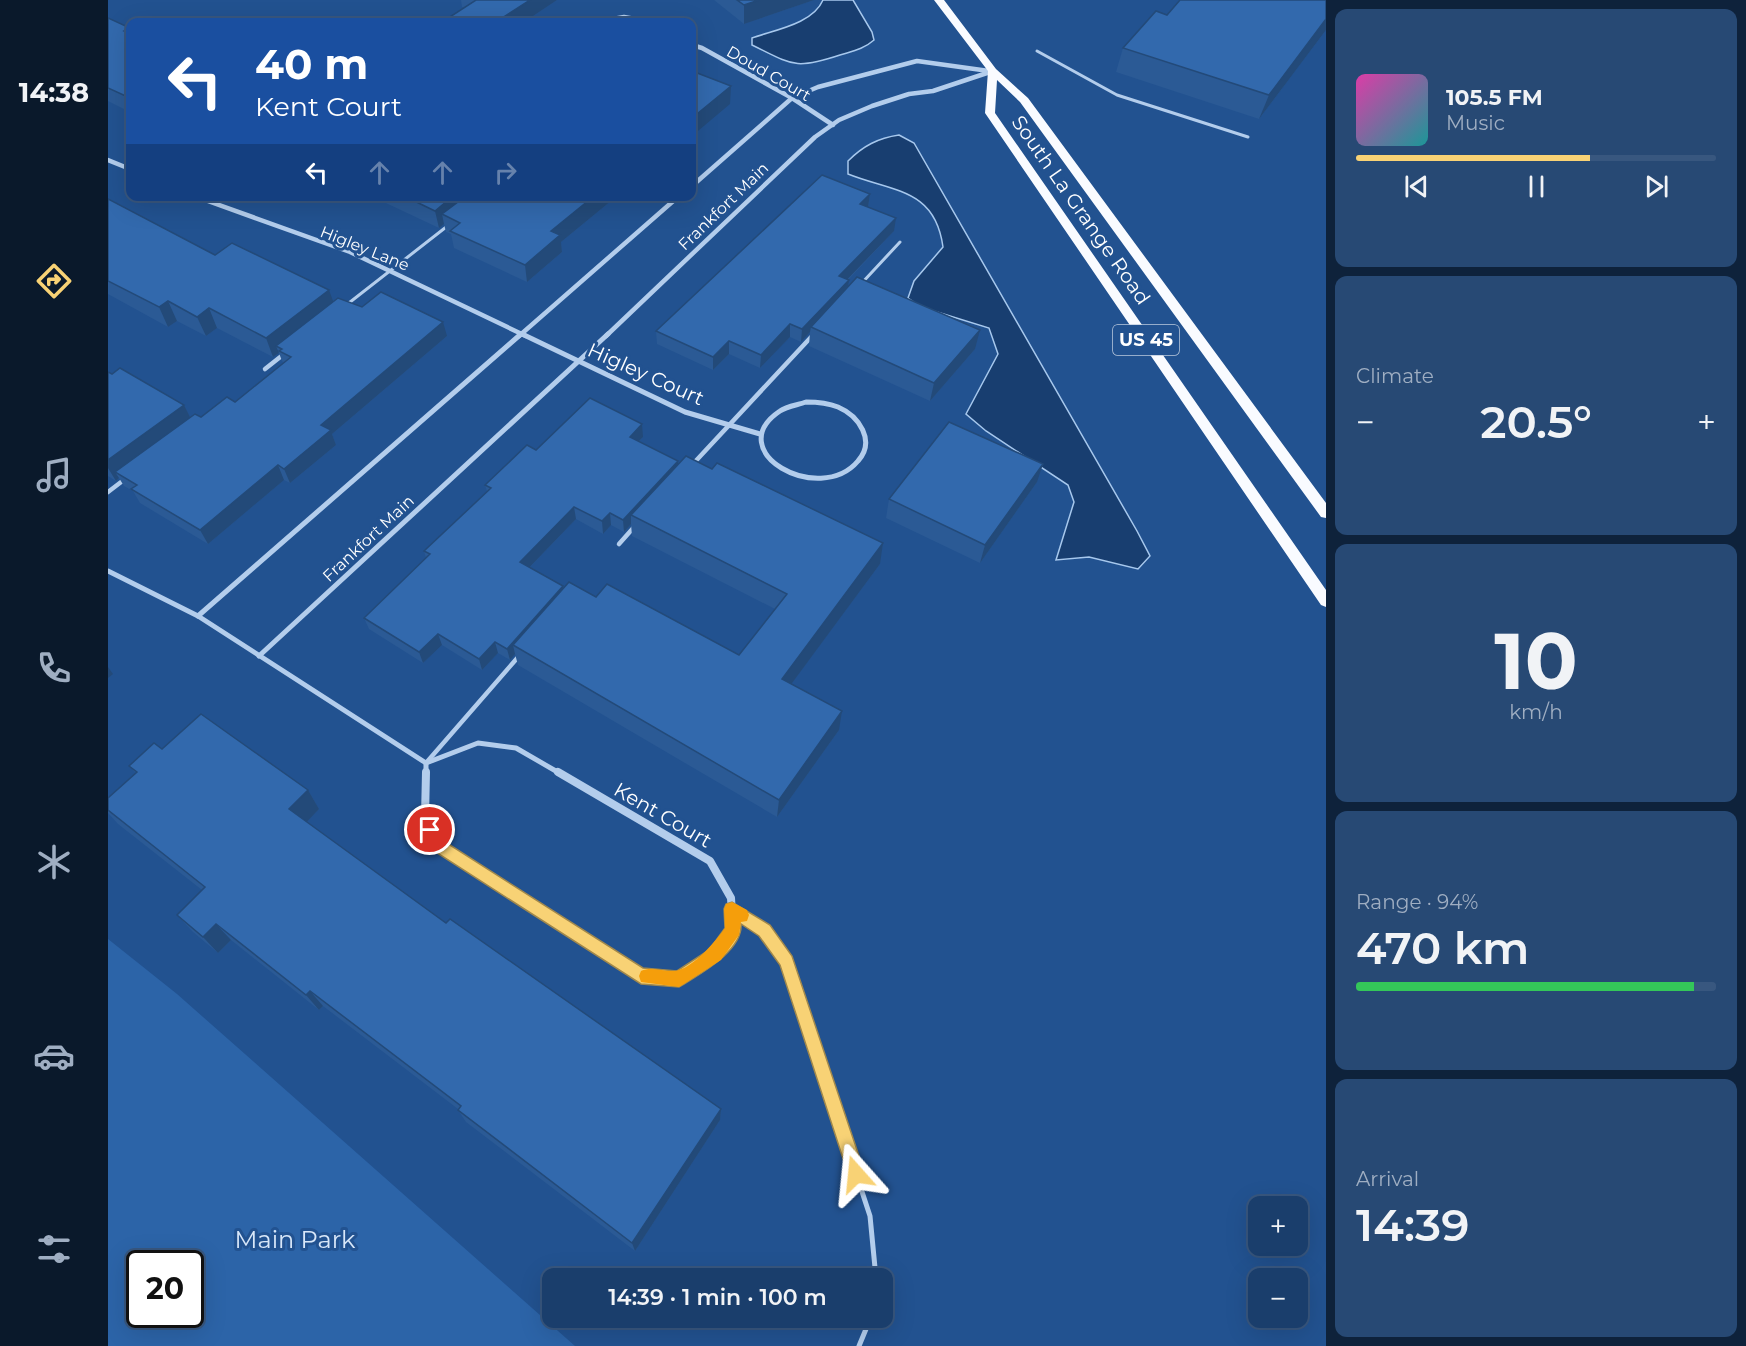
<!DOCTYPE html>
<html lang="en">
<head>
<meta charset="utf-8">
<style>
	body { margin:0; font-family:Montserrat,sans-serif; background:#274974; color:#f1f3f6; height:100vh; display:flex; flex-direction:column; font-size:22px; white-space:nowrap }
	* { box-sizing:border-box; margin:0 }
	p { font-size:20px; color:#9faec2 }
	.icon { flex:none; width:33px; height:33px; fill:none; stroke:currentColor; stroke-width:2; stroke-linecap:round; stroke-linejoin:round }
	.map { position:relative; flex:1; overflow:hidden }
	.side { display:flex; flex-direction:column; gap:9px; padding:9px; background:#0e223b; width:420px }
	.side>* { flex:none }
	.hud { position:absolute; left:18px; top:18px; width:570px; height:183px; border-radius:12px; box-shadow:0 6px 24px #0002,0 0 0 2px #38577f; background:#1a4fa0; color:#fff; overflow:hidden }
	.buttons { position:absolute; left:1140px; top:1196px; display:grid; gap:12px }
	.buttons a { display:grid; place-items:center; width:60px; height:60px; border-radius:12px; background:#1a3e6c; box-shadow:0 6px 24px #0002,0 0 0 2px #38577f; font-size:30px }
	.speed { position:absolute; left:18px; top:1250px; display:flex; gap:12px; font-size:30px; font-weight:700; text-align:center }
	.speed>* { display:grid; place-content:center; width:78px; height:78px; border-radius:50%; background:#1a3e6c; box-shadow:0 6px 24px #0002,0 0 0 2px #38577f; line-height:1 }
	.speed .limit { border:3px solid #111; border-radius:9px; background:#fff; color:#111 }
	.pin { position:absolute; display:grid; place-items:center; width:51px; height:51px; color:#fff; margin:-26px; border:3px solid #fff; border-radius:50%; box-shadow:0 2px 6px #0007 }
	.me { position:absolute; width:66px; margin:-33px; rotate:342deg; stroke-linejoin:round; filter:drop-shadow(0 0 4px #0008) }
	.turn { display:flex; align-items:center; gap:21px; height:126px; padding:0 30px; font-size:27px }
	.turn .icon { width:78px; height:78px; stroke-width:2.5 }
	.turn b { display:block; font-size:42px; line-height:51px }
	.lanes { display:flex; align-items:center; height:57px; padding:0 30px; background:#0003; justify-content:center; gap:30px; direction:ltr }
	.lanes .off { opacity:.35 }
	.big { font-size:45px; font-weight:600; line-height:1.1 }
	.side .widget { flex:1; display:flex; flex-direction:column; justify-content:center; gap:9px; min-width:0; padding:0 21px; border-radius:12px; background:#274974 }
	.side .dial { align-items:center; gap:0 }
	.dial b { font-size:78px; line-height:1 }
	.song { display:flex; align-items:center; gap:18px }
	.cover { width:72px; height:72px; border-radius:9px; background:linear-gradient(135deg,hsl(320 70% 55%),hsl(180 70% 35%)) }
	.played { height:6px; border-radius:3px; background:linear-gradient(90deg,#f8d275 65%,#38577f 65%) }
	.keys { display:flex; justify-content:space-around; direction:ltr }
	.heat { display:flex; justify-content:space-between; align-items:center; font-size:33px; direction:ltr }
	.charge { height:9px; border-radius:4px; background:linear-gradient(90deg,#34c759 94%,#38577f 0) }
	.trip { position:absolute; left:434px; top:1268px; width:351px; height:60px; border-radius:12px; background:#1a3e6c; box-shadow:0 6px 24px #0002,0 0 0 2px #38577f; font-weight:600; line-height:60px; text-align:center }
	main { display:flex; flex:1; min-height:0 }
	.tabs { display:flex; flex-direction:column; width:108px; justify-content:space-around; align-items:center; background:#0a192b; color:#9faec2 }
	.tabs .icon { width:42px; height:42px }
	.tabs .selected { color:#f8d275 }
	.tabs b { font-size:27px; color:#f1f3f6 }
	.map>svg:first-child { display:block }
	.green { fill:#2c64a8; fill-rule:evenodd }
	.water { fill:#183e70; stroke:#a7c8ed; stroke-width:1.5 }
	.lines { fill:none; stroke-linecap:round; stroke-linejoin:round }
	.service-far2 { stroke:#b3cdec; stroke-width:3 }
	.service-far1 { stroke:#b3cdec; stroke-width:4.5 }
	.service { stroke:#b3cdec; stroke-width:5 }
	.minor-far2 { stroke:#b3cdec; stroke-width:4.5 }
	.minor-far1 { stroke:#b3cdec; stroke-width:5 }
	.minor { stroke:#b3cdec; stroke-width:8 }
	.primary { fill:#f9fbff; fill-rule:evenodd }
	.wall { fill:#2b5a95; fill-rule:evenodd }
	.shaded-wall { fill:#234a79 }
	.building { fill:#3269ad; stroke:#234a79; stroke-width:1.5 }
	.route { fill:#f8d275; stroke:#a1884c; stroke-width:1.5 }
	.slow { fill:#f59e0b }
	.labels { text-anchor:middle; stroke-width:6; stroke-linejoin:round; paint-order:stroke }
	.far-street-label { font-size:16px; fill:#fff; stroke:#225290 }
	.shield { fill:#225290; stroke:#bdcbde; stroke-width:1.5 }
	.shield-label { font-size:18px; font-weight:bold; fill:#fff }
	.street-label { font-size:20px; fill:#fff; stroke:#225290 }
	.near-park-label { font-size:24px; fill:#d8e7f9; stroke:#225290 }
</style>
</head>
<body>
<main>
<nav class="tabs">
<b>14:38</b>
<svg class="icon selected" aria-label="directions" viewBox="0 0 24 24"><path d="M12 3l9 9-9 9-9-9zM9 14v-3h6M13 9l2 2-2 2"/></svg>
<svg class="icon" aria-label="music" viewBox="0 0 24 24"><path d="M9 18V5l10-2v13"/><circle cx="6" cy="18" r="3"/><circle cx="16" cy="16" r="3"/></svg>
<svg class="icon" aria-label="phone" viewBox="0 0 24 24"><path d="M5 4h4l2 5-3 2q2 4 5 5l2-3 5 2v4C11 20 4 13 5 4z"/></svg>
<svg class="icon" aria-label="climate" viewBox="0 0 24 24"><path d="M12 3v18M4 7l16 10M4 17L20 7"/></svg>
<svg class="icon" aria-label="car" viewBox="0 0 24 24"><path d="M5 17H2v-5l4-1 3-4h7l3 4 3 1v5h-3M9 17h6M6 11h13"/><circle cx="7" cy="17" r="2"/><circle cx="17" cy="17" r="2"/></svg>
<svg class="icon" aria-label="filters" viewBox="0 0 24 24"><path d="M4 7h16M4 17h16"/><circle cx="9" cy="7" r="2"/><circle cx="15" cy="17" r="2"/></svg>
</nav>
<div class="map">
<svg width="1218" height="1346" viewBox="0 0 1218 1346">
	<rect width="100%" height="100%" fill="#225290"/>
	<path class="green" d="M0 939 69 994 467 1346H0ZM32 1263H82V1314H32Z"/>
	<g class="water">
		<path d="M715 0H745L764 32 766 40C756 49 745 51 732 55 687 70 685 65 644 45V38C666 30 705 24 715 0Z"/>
		<path d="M791 135 806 143 1029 531 1042 556 1030 569 981 557 948 560 966 502 960 485 878 431 858 414 890 354 881 328 813 307 800 298 806 281 835 247C827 188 785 192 740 174V161C755 146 770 138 791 135Z"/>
	</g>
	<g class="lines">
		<g class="service-far2">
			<path d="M929 51 1009 95 1140 137"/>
			<path d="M752 285 792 242"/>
			<path d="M237 306 342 224"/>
		</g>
		<g class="service-far1">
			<path d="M157 369 176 354"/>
			<path d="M584 465 705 335"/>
			<path d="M0 492 17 479"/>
			<path d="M511 544 527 526"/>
			<path d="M318 763 411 656"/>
		</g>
		<g class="service">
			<path d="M624 910 656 931 678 961 762 1216 768 1278"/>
			<path d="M751 1346 763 1317"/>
		</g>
		<g class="minor-far2">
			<path d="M488 22 516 17 544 22"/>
			<path d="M584 45 594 48 684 98 725 125"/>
			<path d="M0 160 22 169"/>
			<path d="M584 186 684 98 710 87 809 61 881 71"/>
			<path d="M86 196 242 252 418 336"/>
			<path d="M411 336 571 196"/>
			<path d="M498 336 707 137 731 120 764 106 801 94 825 91 885 71"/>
		</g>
		<g class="minor-far1">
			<path d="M414 334 577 412 652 434"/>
			<path d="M698 402C709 402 720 403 730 407 751 416 768 441 750 461 711 507 612 451 672 411 679 406 690 405 698 402Z"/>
			<path d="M0 571 90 616 318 763"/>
			<path d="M90 616 413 334"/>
			<path d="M151 656 500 334"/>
			<path d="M318 763 370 743 408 748 453 774"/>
			<path d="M318 774V763"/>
		</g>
		<path class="minor" d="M318 772 317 817 328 844 533 976 571 979 607 955 625 930 623 898 602 861 450 772"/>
		<path class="primary" d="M826 0H836L888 69 920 98 1218 503V518L1213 517 912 102 889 80 887 113 1218 590V607L1213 605 877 113 880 71Z"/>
	</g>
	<g class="wall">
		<path d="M353 0H449L416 22H334L356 8 354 7Z"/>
		<path d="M606 0H706L636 24Z"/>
		<path d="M1218 0V30L1151 119 1008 72 1015 48 1059 15Z"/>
		<path d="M0 18 22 29V112L0 101Z"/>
		<path d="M762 194 760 207 786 231 740 280V287L867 349 822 401 701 346 702 332 693 342 682 337 652 368 621 354 605 370 549 344 548 331Z"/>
		<path d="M263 196H509L453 242 454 252 419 282 346 248 343 234 338 232 336 224 331 228Z"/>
		<path d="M0 199 107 255 225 302 339 336 224 434 228 445 182 483 176 480 100 544 32 503 25 491 16 486 11 478 8 481 0 476V372L76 405 82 417H93L127 402 176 363 174 361 171 353 165 357 109 328 98 336 69 321 60 327 0 294Z"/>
		<path d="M535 437 531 441 570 461V465L772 564 683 684 731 730 669 817 410 665 407 654 402 660 390 653 374 670 334 645 315 663 261 629 256 618 318 558 316 551 379 491 377 485 428 450ZM468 519 495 534 503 525 516 532 523 524 524 536 667 609 631 655 488 597 455 589 422 567Z"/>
		<path d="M929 482 872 563 778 518 781 499Z"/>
		<path d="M54 749 200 790 211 809 198 822 338 923 613 1109 612 1120 527 1251 358 1122 350 1110V1109L215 1006 211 1010 123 940 110 953 85 932 69 915 94 890 10 824 0 813V798L28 773 21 766Z"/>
	</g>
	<g class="shaded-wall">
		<path d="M422 0H449L416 22H388Z"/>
		<path d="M651 0H706L636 24V5Z"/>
		<path d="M1218 19V30L1151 119 1161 95Z"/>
		<path d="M22 28V46L16 31Z"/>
		<path d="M623 86 622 104 584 136V118Z"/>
		<path d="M762 194 760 207 752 204Z"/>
		<path d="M345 196H371L334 214 336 224 331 228 327 211Z"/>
		<path d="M486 196H509L453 242 454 252 419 282 417 265 443 231Z"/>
		<path d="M788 218 786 231 730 289 731 276Z"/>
		<path d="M741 280 739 293 703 327 702 332 693 342 694 329Z"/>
		<path d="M221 290 228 309 168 346 171 353 165 357 158 338Z"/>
		<path d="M60 301 69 321 60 327 51 307Z"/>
		<path d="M101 308 109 328 98 336 89 317Z"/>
		<path d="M335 322 339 336 224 434 228 445 182 483 176 469 213 425Z"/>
		<path d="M682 324V337L652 368 653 355Z"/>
		<path d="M872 330 867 349 822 401 826 383Z"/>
		<path d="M621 341V354L605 370V357Z"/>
		<path d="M76 405 85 423 7 472 11 478 8 481 0 468V460Z"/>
		<path d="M534 424 535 437 523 449 522 437Z"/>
		<path d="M570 461 571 473 523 515V524L516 532 515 520Z"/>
		<path d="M935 464 929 482 872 563 877 545Z"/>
		<path d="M170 465 176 480 100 544 92 530Z"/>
		<path d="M466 507 468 519 415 574 412 562Z"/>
		<path d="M502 513 503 525 495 534 494 521Z"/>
		<path d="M775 543 772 564 673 698 674 679Z"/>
		<path d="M455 586 457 598 405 645 407 654 402 660 399 649Z"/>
		<path d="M330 634 334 645 315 663 311 652Z"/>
		<path d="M387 642 390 653 374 670 371 659Z"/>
		<path d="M0 667 5 674 0 678Z"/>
		<path d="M734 711 731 730 669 817 671 800Z"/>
		<path d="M200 790 211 809 193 828 181 809Z"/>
		<path d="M108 924 123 940 110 953 95 937Z"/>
		<path d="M202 991 215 1006 211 1010 198 995Z"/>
		<path d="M613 1109 612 1120 527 1251 524 1243Z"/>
	</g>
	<g class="building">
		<path d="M368 0H422L388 22H334Z"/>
		<path d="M629 0H651L636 5Z"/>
		<path d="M1072 0H1218V19L1161 95 1015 48 1048 11 1059 15Z"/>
		<path d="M0 18 22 28 16 31 22 34V98L0 88Z"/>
		<path d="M584 71 623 86 584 118Z"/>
		<path d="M714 175 762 194 752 204 788 218 731 276 741 280 694 329 682 324 653 355 621 341 605 357 548 331Z"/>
		<path d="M296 196H345L327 211Z"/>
		<path d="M358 196H486L443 231 452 235 417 265 342 231 352 223 334 214Z"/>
		<path d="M0 199 107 255 124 243 221 290 158 338 101 308 89 317 60 301 51 307 0 281Z"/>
		<path d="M749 277 872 330 826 383 703 327Z"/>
		<path d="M273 292 335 322 213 425 223 430 176 469 170 465 92 530 23 489 29 485 7 472 87 414 93 417 119 397 127 402 183 357 171 351 174 349 168 346 230 298 254 307Z"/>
		<path d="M12 368 76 405 0 460V372L4 374Z"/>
		<path d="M482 398 534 424 522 437 570 461 515 520 502 513 494 521 466 507 412 562 455 586 399 649 387 642 371 659 330 634 311 652 256 618 322 554 316 551 383 488 377 485 419 445 428 450Z"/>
		<path d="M841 422 935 464 877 545 781 499Z"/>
		<path d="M578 456 604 469 609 463 775 543 674 679 734 711 671 800 405 645 461 582 488 597 499 584 631 655 679 594 523 515Z"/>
		<path d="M93 714 200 790 181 809 338 923 342 919 613 1109 524 1243 350 1110 353 1106 202 991 198 995 108 924 95 937 69 915 97 887 0 810V798L29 772 21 766 46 743 54 749Z"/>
	</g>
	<path class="route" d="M322 824 328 826 334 840 535 968 569 971 601 950 617 928 616 909 618 904 624 902 662 925 684 956 757 1174 755 1180 748 1183 742 1180 672 965 651 936 633 924C635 950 595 972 576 984L571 987 533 984 323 849 315 830 317 826Z"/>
	<path class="slow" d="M624 902 639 910 641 915 639 921 633 922 631 935 613 960 576 984 571 987 533 982 531 976 533 971C544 966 555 972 567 971 584 969 608 941 617 928L616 909 618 904Z"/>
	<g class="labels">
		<g class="far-street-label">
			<text transform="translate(661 73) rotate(30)" y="6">Doud Court</text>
			<text transform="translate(615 206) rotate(-44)" y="6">Frankfort Main</text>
			<text transform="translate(257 248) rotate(22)" y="6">Higley Lane</text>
			<text transform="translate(260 538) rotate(-43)" y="6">Frankfort Main</text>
		</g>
		<rect class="shield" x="1005" y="325" width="66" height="30" rx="4.5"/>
		<g class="shield-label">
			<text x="1038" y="346">US 45</text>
		</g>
		<g class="street-label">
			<text transform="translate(973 210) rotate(55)" y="7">South La Grange Road</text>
			<text transform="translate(538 374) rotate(24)" y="7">Higley Court</text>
			<text transform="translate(555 815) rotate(30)" y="7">Kent Court</text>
		</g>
		<g class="near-park-label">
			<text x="187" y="1248">Main Park</text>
		</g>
	</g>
</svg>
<div class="buttons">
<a>+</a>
<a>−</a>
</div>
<div class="speed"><div class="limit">20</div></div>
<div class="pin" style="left:322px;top:830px;background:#d93025"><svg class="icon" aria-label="arrive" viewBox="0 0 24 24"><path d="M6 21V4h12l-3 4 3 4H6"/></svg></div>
<svg class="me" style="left:748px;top:1174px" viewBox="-20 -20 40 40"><path d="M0-17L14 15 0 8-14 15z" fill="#f8d275" stroke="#fff" stroke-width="4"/></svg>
<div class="trip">14:39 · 1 min · 100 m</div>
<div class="hud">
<div class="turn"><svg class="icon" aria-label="left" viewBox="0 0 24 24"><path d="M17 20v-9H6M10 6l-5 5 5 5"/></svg><div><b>40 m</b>Kent Court</div></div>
<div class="lanes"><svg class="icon" aria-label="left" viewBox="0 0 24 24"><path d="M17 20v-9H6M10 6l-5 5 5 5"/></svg><svg class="icon off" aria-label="ahead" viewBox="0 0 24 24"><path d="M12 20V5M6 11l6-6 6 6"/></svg><svg class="icon off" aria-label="ahead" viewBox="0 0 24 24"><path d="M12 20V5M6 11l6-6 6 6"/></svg><svg class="icon off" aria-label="right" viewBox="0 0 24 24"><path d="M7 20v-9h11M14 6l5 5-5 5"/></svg></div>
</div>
</div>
<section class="side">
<div class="widget">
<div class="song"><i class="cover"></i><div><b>105.5 FM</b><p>Music</p></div></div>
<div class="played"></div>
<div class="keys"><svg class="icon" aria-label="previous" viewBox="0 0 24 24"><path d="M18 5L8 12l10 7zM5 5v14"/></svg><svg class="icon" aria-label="pause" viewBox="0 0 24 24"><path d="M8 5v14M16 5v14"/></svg><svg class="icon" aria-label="next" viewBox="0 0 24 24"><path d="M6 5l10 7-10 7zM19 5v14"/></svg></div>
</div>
<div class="widget"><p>Climate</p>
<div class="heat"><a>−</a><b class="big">20.5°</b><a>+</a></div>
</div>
<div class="widget dial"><b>10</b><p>km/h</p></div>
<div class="widget"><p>Range · 94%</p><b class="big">470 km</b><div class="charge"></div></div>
<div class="widget"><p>Arrival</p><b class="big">14:39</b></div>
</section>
</main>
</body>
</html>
